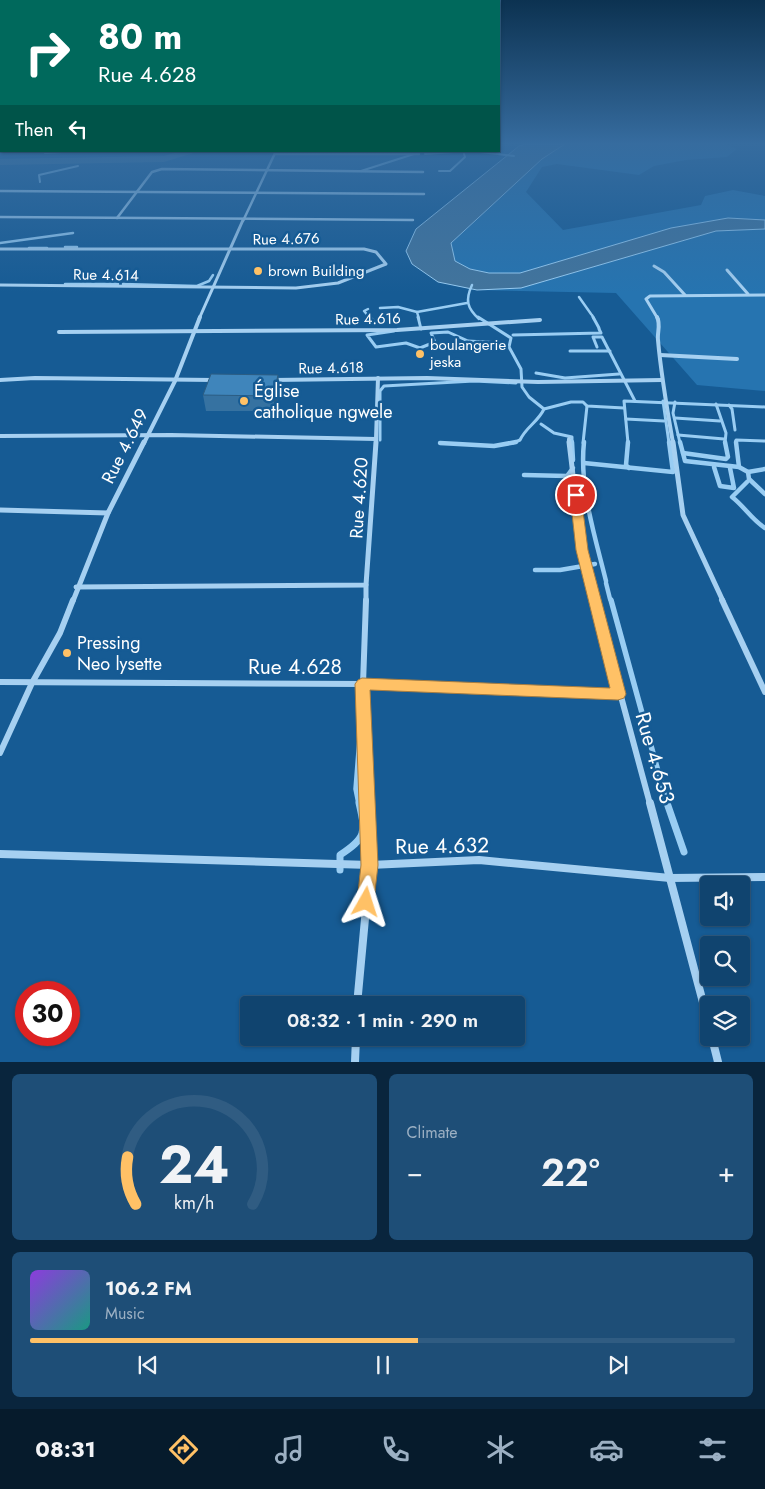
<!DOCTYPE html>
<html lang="en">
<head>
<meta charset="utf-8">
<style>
	body { margin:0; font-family:Jost,sans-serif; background:#1e4e77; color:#f1f3f6; height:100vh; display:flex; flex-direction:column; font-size:19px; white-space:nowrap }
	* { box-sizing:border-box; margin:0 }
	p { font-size:16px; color:#9cb0c3 }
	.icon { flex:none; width:28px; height:28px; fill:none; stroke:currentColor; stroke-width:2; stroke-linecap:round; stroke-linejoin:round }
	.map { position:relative; height:1062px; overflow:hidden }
	.side { display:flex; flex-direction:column; gap:12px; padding:12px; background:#09253d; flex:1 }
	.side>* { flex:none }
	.guide { position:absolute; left:0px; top:0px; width:500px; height:152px; box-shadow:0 1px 4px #0004,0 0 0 1px #305c82; background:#00695c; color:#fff; overflow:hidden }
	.tools { position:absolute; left:700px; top:876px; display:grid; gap:10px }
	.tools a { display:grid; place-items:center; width:50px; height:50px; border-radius:5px; background:#10446f; box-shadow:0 1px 4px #0004,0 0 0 1px #305c82; font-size:25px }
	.speed { position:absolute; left:15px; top:981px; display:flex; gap:10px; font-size:25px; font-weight:700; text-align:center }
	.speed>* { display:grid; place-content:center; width:65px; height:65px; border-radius:50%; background:#10446f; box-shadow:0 1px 4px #0004,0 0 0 1px #305c82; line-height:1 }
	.speed .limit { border:8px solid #d22; background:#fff; color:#111 }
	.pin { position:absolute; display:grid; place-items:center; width:42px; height:42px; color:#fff; margin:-21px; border:2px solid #fff; border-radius:50%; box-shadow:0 1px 5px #0007 }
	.me { position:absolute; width:55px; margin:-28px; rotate:6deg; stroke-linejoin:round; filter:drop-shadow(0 0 4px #0008) }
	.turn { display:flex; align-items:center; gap:18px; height:105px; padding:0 15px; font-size:22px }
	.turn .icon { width:65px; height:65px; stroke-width:2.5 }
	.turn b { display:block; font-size:35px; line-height:42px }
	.then { display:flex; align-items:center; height:48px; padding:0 15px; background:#0003; gap:10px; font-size:19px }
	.big { font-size:38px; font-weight:600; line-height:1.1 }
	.side .tile { flex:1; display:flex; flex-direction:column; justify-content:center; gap:8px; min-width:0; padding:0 18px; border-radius:8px; background:#1e4e77 }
	.side .dial { align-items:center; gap:0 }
	.dial svg { height:130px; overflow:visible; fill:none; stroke:#305c82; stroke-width:7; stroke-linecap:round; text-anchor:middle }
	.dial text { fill:#f1f3f6; stroke:none }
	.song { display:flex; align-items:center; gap:15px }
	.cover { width:60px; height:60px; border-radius:8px; background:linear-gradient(135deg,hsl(270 70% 55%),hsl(170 70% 35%)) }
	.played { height:5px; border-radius:2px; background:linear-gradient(90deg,#ffc166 55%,#305c82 55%) }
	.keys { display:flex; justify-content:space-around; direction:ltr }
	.heat { display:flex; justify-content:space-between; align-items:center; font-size:28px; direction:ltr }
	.side .tiles { flex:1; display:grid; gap:12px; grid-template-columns:1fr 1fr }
	.tile:last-child { grid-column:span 2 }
	.trip { position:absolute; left:240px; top:996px; width:285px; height:50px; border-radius:5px; background:#10446f; box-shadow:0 1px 4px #0004,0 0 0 1px #305c82; font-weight:600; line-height:50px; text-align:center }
	.dock { display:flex; height:80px; justify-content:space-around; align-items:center; background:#061b2c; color:#9cb0c3 }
	.dock .icon { width:35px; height:35px }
	.dock .active { color:#ffc166 }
	.dock b { font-size:22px; color:#f1f3f6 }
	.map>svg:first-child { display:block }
	.green { fill:#2674b0 }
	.water { fill:#42749c; stroke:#99cdf3 }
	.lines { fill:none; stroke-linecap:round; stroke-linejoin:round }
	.stream-far5 { stroke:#99cdf3; stroke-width:2 }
	.stream-far4 { stroke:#99cdf3; stroke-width:2.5 }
	.stream-far3 { stroke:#99cdf3; stroke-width:3 }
	.stream-far2 { stroke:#99cdf3; stroke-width:4.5 }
	.stream-far1 { stroke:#99cdf3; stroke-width:5.5 }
	.stream { stroke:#99cdf3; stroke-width:7 }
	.river { fill:#42749c; fill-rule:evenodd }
	.street-far5 { stroke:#a6d0f1; stroke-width:2.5 }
	.street-far4 { stroke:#a6d0f1; stroke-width:3 }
	.street-far3 { stroke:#a6d0f1; stroke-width:4 }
	.street-far2 { stroke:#a6d0f1; stroke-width:5 }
	.street-far1 { stroke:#a6d0f1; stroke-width:6 }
	.street { stroke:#a6d0f1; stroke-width:8 }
	.wall { fill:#3672a1 }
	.shaded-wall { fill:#2c5d83 }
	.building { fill:#3f85bb; stroke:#2c5d83 }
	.route { fill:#ffc166; stroke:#a67d42 }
	.poi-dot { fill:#ffc166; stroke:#165b94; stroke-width:2 }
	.labels { text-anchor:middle; stroke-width:5; stroke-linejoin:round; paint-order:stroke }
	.far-street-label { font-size:15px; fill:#fff; stroke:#165b94 }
	.far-poi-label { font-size:15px; fill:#fff; stroke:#165b94; text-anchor:start }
	.poi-label { font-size:18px; fill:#fff; stroke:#165b94; text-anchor:start }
	.street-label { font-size:18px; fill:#fff; stroke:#165b94 }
	.near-street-label { font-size:21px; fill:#fff; stroke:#165b94 }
</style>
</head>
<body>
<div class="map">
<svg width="765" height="1062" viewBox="0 0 765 1062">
	<rect width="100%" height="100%" fill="#165b94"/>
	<g class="green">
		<path d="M566 144H725L737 149 727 157 686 160 654 166 639 175 557 164 542 167 526 192 563 230 701 205 705 196 733 190 765 196V220L728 218 671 228 520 273H489L470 269 455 261 451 243 542 159Z"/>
		<path d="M765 229V391L697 385 616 293 477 290 521 288 716 231Z"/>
	</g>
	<path class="water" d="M526 144H565L542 159 451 243 455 261 470 269 489 273H520L671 228 728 218 765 220V229L716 231 521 288 477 290 438 282 412 264 406 251 416 229 519 146Z"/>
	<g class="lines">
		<g class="stream-far5">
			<path d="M472 151 514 156"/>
			<path d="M282 152H335"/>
			<path d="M340 152 370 153"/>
			<path d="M45 153 79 151"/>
			<path d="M425 154 467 151"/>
			<path d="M361 171 414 154"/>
			<path d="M439 171H450L465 157 464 154"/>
			<path d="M40 182 39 175 78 166"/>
		</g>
		<g class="stream-far4">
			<path d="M0 243 73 233"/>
			<path d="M65 247H77"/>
			<path d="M29 248H47"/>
			<path d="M65 284H118"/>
			<path d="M123 284 197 286 209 281 213 275"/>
			<path d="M472 285C465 300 467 308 479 319"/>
			<path d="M579 297 591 314"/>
			<path d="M380 308 398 307 417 312 467 303"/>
			<path d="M368 309 364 311 371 319"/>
			<path d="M417 312 419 319"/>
			<path d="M592 315 594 319"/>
		</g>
		<g class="stream-far3">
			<path d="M370 317 374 322"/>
			<path d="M418 317 421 329"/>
			<path d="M478 317 511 338 509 347 521 369 522 387 529 397 544 409"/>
			<path d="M593 317 599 328"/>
			<path d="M394 331 367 335 376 347 406 343 420 348 435 342 431 333 448 332 468 341 501 343"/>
			<path d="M513 335 601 333 599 329"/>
			<path d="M597 347 593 337H602L635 401"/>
			<path d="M570 351H610"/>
			<path d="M536 373 565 378 619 374"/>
			<path d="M663 401 669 443"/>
			<path d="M675 402 673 413 680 443"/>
			<path d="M716 404 726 433 725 443"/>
			<path d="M729 405 732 409 735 430"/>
			<path d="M675 418 720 421"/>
			<path d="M626 419 664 421"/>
			<path d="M541 424 554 433 572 437V443"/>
			<path d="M678 435 724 439"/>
			<path d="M380 440V391L384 386 474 381 516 383"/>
			<path d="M513 443 520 440C526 427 538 422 544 409L571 402H583L587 406 624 408"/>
			<path d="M583 443 587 406"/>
			<path d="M628 443 624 401 765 407"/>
			<path d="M736 443V440L765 441"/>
		</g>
		<g class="stream-far2">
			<path d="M572 442 573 460"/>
			<path d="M584 442C579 488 595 536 606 581"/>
			<path d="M628 442 626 465 629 468"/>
			<path d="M680 442 685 461 739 467 748 472 765 469"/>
			<path d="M736 442 739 467"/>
			<path d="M440 443 494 446 516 442"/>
			<path d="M683 453 726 459 728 457 725 442"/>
			<path d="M584 463 673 472 669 442"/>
			<path d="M714 467 720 486 734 488 730 468"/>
			<path d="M748 472 749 479 765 494"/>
			<path d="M524 475 567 476 573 468"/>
			<path d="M747 482 732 497C745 507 751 519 765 528"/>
			<path d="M535 570H560L595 564"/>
			<path d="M606 583 610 599"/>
		</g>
		<g class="stream-far1">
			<path d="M611 600 667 804"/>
			<path d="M359 702 360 738 356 789 359 804"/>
		</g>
		<g class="stream">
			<path d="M667 803 684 852"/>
			<path d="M340 870V855C366 838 366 833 359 803"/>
		</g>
		<path class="river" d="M181 151H200L164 162 0 165V159L164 156Z"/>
		<g class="street-far5">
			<path d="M275 154H419"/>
			<path d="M0 191 424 194"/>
			<path d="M0 217 413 220"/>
			<path d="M117 218 152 172 162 169 423 172"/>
			<path d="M243 221 276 151"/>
		</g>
		<g class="street-far4">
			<path d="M0 249H364L376 252 386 264 338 283 296 288 0 285"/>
			<path d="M654 266 664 272 685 295"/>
			<path d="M727 270 748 294"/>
			<path d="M199 319 243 220"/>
			<path d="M658 319 646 299 650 296 765 295"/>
		</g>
		<g class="street-far3">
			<path d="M657 317C661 324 657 333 658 340 661 375 667 409 673 443"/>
			<path d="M59 332 397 330 540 320"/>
			<path d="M660 355 737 359"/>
			<path d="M0 380 35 378 214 380"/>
			<path d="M273 380 427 378 538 382 662 380"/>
			<path d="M0 436 171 435 376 439V443"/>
			<path d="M376 439 378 378"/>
			<path d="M569 439V443"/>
			<path d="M144 443 175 381 200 317"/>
		</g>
		<g class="street-far2">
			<path d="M569 442 582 550 596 601"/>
			<path d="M673 442 683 515 723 601"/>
			<path d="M0 510 108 513"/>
			<path d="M76 587 366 585 376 442"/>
			<path d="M73 601 108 513 144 442"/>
			<path d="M366 601V585"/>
		</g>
		<g class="street-far1">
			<path d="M366 600 363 684 368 804"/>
			<path d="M595 600 650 804"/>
			<path d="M722 600 765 692"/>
			<path d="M0 682 363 684 619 694"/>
			<path d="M0 753 32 683 60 633 73 600"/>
		</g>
		<g class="street">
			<path d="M650 803 709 1025"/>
			<path d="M0 854 370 865 479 860 670 878 765 877"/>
			<path d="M357 1005 370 865 368 803"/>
			<path d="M712 1038 718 1062"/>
			<path d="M355 1062 356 1038"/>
		</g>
	</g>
	<path class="wall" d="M278 375 280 391 275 411H206L203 395Z"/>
	<path class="shaded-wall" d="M278 375 280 391 275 411 273 396Z"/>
	<path class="building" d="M211 374 278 375 273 396 203 395Z"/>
	<linearGradient id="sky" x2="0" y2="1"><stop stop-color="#0c3251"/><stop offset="0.49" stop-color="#366c9f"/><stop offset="1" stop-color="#366c9f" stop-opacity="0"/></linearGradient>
	<rect width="765" height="293" fill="url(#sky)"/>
	<path class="route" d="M576 491 581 495 588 550 626 694 624 698 618 700 370 690 378 865 373 909 366 911 360 909 357 902 361 865 355 684 358 680 362 678 610 688 576 550 570 495Z"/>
	<g class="poi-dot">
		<circle cx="258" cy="271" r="5"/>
		<circle cx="420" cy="354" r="5"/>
		<circle cx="244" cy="401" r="5"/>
		<circle cx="67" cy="653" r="5"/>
	</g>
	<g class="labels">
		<g class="far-street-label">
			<text transform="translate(286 239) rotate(-1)" y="5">Rue 4.676</text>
			<text transform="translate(106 275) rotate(1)" y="5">Rue 4.614</text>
			<text transform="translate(368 319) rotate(-1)" y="5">Rue 4.616</text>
			<text transform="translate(331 368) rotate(-1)" y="5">Rue 4.618</text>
		</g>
		<g class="far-poi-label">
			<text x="268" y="276">brown Building</text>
			<text x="430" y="350">boulangerie<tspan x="430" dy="17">jeska</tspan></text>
		</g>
		<g class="poi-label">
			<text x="254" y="397">Église<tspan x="254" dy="21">catholique ngwele</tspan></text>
			<text x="77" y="649">Pressing<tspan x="77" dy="21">Neo lysette</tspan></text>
		</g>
		<g class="street-label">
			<text transform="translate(125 446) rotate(-63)" y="6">Rue 4.649</text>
			<text transform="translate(359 498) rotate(-86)" y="6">Rue 4.620</text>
		</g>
		<g class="near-street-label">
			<text x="295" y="674">Rue 4.628</text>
			<text transform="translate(655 758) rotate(74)" y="7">Rue 4.653</text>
			<text transform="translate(442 846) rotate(-1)" y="7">Rue 4.632</text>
		</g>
	</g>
</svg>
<div class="tools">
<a><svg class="icon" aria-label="sound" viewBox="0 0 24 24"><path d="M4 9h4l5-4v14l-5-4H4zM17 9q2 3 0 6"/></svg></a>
<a><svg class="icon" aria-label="search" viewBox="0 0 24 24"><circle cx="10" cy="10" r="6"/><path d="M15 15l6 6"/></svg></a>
<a><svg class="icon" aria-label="layers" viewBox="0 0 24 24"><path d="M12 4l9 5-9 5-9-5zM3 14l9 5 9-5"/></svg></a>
</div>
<div class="speed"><div class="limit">30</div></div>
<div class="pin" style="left:576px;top:495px;background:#d93025"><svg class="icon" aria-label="arrive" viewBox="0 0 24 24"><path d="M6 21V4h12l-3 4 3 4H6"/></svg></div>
<svg class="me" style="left:366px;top:902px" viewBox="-20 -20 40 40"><path d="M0-17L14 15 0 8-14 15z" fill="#ffc166" stroke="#fff" stroke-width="4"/></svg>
<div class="trip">08:32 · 1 min · 290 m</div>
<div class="guide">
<div class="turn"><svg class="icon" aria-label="right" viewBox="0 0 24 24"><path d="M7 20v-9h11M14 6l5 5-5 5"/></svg><div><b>80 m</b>Rue 4.628</div></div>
<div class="then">Then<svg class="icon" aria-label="left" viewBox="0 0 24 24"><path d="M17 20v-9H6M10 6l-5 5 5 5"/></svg></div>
</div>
</div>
<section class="side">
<div class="tiles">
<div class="tile dial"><svg viewBox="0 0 100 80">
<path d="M14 69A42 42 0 1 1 86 69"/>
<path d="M14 69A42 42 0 0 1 9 40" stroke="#ffc166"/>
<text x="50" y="56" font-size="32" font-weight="700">24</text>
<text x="50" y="72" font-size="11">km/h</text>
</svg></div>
<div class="tile"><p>Climate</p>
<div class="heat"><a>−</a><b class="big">22°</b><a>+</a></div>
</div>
<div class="tile">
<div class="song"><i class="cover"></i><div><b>106.2 FM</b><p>Music</p></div></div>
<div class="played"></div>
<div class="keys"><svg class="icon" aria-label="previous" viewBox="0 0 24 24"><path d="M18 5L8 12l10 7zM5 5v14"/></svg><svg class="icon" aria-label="pause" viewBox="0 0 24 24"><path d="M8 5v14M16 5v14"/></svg><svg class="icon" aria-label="next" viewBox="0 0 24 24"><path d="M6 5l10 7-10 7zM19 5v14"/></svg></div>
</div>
</div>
</section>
<nav class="dock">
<b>08:31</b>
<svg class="icon active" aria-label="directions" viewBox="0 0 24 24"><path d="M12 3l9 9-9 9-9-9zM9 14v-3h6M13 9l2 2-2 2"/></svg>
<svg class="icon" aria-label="music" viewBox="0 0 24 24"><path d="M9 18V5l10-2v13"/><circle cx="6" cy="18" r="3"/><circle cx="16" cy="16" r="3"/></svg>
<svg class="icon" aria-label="phone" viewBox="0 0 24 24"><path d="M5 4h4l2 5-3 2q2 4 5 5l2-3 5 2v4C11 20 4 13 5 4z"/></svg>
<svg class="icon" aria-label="climate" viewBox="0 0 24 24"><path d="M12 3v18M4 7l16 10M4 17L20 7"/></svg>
<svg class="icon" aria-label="car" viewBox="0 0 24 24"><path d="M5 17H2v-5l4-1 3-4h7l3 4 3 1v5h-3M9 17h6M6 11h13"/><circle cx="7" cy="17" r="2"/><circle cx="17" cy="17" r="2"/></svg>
<svg class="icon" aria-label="filters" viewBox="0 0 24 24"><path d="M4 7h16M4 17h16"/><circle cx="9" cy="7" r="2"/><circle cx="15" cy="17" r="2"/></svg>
</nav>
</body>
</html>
